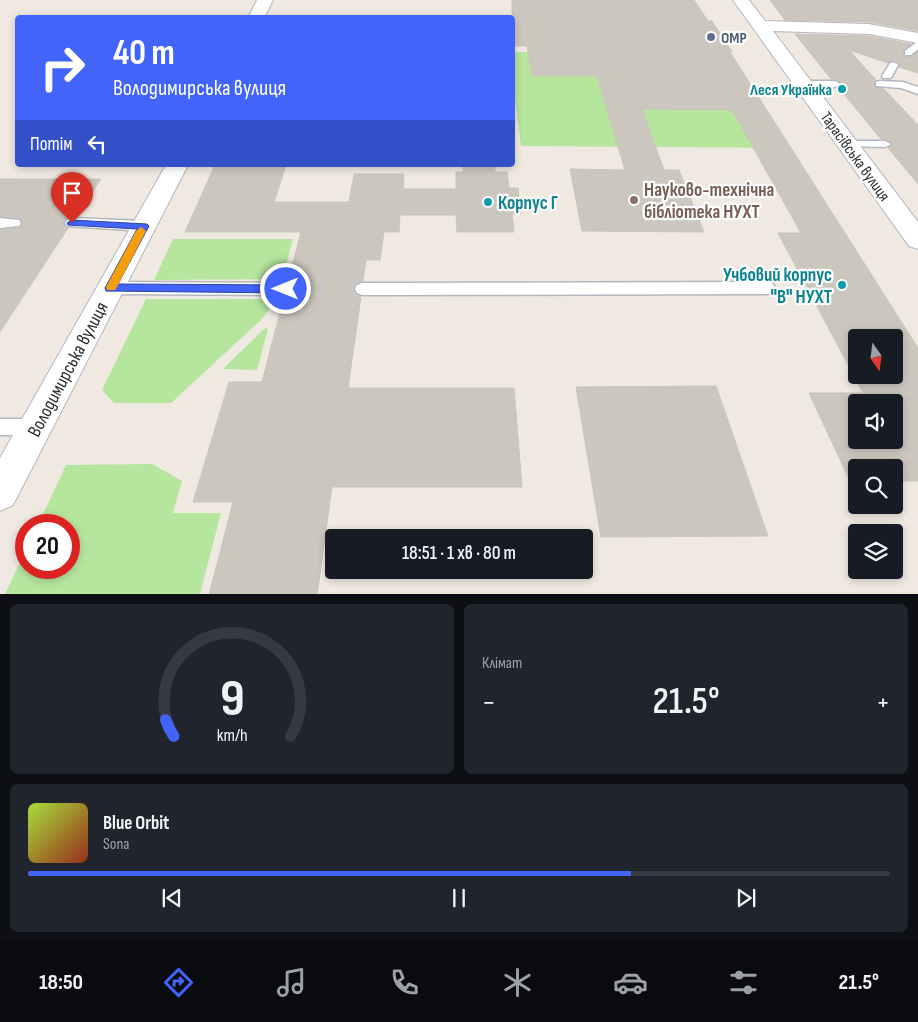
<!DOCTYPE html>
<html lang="uk">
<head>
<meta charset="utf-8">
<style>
	body { margin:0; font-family:"Sofia Sans Condensed",sans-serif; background:#20242c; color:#f1f3f6; height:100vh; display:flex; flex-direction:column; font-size:19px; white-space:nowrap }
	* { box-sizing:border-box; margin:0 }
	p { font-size:16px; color:#9ea1a6 }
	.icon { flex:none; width:28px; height:28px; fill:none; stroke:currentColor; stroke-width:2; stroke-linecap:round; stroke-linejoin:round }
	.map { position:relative; height:594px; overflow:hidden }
	.side { display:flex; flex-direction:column; gap:10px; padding:10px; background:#0d0f14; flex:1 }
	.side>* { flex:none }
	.hud { position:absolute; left:15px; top:15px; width:500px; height:152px; border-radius:5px; box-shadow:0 2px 8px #0003; background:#4264fb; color:#fff; overflow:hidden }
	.needle { width:32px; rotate:166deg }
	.controls { position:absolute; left:848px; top:329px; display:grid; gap:10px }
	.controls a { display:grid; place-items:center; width:55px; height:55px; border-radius:5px; background:#171b24; box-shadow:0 2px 8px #0003; font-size:25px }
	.speed { position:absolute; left:15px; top:514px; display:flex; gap:10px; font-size:25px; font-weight:700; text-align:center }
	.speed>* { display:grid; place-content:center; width:65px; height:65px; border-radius:50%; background:#171b24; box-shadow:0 2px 8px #0003; line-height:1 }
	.speed .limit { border:8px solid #d22; background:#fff; color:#111 }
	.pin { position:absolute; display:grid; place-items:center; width:42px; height:42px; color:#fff; margin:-51px -21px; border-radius:50% 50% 50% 0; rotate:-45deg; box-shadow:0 0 5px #0007 }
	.pin .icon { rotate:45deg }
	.me { position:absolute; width:55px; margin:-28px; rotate:270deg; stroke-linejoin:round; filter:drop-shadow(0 0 4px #0008) }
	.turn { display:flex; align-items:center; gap:18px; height:105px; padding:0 15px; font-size:22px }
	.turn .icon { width:65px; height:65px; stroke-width:2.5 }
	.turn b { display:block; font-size:35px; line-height:42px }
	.then { display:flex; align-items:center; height:48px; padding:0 15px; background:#0003; gap:10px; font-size:19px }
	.big { font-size:38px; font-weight:600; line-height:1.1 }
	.side .tile { flex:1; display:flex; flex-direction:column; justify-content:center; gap:8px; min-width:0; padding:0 18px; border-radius:8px; background:#20242c }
	.side .dial { align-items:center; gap:0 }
	.dial svg { height:130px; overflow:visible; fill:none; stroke:#363941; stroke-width:7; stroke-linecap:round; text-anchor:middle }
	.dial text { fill:#f1f3f6; stroke:none }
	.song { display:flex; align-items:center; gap:15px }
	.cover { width:60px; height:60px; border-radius:8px; background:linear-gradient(135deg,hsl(80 70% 55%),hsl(10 70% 35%)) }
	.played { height:5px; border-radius:2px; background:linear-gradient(90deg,#4264fb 70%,#363941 70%) }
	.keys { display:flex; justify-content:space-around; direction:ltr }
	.heat { display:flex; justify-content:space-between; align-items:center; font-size:28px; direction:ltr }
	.side .tiles { flex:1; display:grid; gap:10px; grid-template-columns:1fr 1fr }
	.tile:last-child { grid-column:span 2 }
	.trip { position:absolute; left:325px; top:529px; width:268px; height:50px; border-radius:5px; background:#171b24; box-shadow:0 2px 8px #0003; font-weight:600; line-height:50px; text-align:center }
	.dock { display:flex; height:80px; justify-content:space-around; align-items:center; background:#090b0e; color:#9ea1a6 }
	.dock .icon { width:35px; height:35px }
	.dock .active { color:#4264fb }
	.dock b { font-size:22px; color:#f1f3f6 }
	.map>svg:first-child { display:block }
	.green { fill:#b6e59e }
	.building { fill:#cbc7bf; stroke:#cbc5ba; fill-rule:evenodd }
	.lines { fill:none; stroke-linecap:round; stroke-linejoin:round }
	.service-casing { stroke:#b4b7c1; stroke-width:3 }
	.minor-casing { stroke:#b4b7c1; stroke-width:2 }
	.tertiary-casing { stroke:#b4b7c1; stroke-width:2 }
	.service { fill:#fff; fill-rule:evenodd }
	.minor { fill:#fff; fill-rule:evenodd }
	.tertiary { fill:#fff; fill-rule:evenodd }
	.route { fill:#4264fb; stroke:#2b41a3 }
	.slow { fill:#f59e0b }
	.service-dot { fill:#5c6f8a; stroke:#fff; stroke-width:2 }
	.culture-dot { fill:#0f9aa8; stroke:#fff; stroke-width:2 }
	.education-dot { fill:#8d6e63; stroke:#fff; stroke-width:2 }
	.labels { text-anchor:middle; stroke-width:4.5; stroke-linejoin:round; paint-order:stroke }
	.far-service-label { font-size:16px; font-weight:bold; fill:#4e5e75; stroke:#fff; text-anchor:start }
	.far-culture-label { font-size:16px; font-weight:bold; fill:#0d838f; stroke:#fff; text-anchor:end }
	.far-street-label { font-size:16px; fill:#2e2e2e; stroke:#fff }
	.education-label { font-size:19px; font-weight:bold; fill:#785e54; stroke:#fff; text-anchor:start }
	.culture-label { font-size:19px; font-weight:bold; fill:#0d838f; stroke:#fff; text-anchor:start }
	.street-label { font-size:19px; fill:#2e2e2e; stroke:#fff }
</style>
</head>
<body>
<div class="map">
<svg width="918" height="595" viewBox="0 0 918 595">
	<rect width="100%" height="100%" fill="#efe9e1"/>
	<g class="green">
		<path d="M645 51 790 148 521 146 513 83 512 52Z"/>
		<path d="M173 239H293L282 279 154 280Z"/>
		<path d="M146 299H277L261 320 171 403H114L102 390Z"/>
		<path d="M265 328 268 329 257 370 223 369Z"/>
		<path d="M152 464 182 481 173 513H221L200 594H5L26 550V568H69V525H38L66 465Z"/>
	</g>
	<g class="building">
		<path d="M512 0H694L708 21H712L732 52H730L918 348V481H894V468H856V481H850L809 393H863L778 233H801L732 110 642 109 664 170H679L704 232 582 231 570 169 625 170 597 76H532L527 46H512ZM856 338H894V375H856ZM856 402H894V440H856Z"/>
		<path d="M770 0H918V31L869 22 785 20Z"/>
		<path d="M795 34 869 36 911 44 903 51 905 57 912 56 918 51V73L899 67V63L894 60 888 63 849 50 876 80 874 82 875 87 884 89 918 125V184L888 148 893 143 881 139 838 87 842 83 836 79H831Z"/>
		<path d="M215 165H286L274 202H349L354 174H404L403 189H456V172H463V165H495V172H507L509 188H518L521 214H512L514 232H457L456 215H400L399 232H384L380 260H366L363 281 356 283 353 288 355 294 361 297 348 388H514L522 487H332L317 595H209L233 502H193L229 382H262L284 297 292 295 295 290 293 284 288 282 301 232H185Z"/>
		<path d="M0 179H101L76 216 66 218 63 222 65 227 68 228 0 332V230L19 228 23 224 19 218 0 216Z"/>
		<path d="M716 386 768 536 601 537 576 387Z"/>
	</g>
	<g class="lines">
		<defs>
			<g id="service">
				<path d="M918 41V49L911 55H905V51Z"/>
				<path d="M893 62 898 65 891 78H883L882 76 890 63Z"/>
				<path d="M803 81H835L840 84 835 87 799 86V82Z"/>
				<path d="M880 81 903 82 918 87V94L901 88 876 86V82Z"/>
				<path d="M847 141H885L891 144 885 147 843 146 841 144 843 142Z"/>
				<path d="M0 218 19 220 21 223 19 226 0 228Z"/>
				<path d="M72 218 144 221 149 223 151 226 149 229 144 231 67 226 65 223 67 220Z"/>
				<path d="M110 282 286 283 291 285 293 289 291 293 286 295 110 294 105 292 103 288 105 284Z"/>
				<path d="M768 282 773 284 775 288 773 292 768 294 362 295 357 293 355 289 357 285 362 283Z"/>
				<path d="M0 419H36L42 421 45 427 42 433 36 435H0Z"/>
			</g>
			<path id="minor" d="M733 0H749L765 21 869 24 918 33V43L869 34 773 31 918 222V249L909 246Z"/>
			<g id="tertiary">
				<path d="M257 0H273L264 18H248Z"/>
				<path d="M166 165H188L13 505 0 511V458Z"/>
			</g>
		</defs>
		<use href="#service" class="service-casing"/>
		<use href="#minor" class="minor-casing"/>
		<use href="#tertiary" class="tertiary-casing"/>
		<use href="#service" class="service"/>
		<use href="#minor" class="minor"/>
		<use href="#tertiary" class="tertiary"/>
	</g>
	<path class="route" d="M72 220 147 224 149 226 118 284 286 285 291 289 286 293 106 291 105 288 137 229 68 225 67 223Z"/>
	<path class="slow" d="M141 227 146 231 117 287 115 290H107L106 287 136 231Z"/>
	<circle class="service-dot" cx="711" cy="37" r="5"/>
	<g class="culture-dot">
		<circle cx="842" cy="89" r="5"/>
		<circle cx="488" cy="202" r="5"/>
		<circle cx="842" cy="285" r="5"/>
	</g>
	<circle class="education-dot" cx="634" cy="200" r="5"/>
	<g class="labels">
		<g class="far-service-label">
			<text x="721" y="43">OMP</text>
		</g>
		<g class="far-culture-label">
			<text x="832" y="95">Леся Українка</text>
		</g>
		<g class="far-street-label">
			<text transform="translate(856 156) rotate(54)" y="6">Тарасівська вулиця</text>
		</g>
		<g class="education-label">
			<text x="644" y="196">Науково-технічна<tspan x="644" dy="22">бібліотека НУХТ</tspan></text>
		</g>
		<g class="culture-label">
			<text x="498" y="209">Корпус Г</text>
			<text x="832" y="281" text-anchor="end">Учбовий корпус<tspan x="832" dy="22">"В" НУХТ</tspan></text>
		</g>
		<g class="street-label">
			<text transform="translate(67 369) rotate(-62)" y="7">Володимирська вулиця</text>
		</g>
	</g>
</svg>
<div class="controls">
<a><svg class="needle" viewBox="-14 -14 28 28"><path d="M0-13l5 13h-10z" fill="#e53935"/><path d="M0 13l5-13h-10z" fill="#9ea1a6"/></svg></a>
<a><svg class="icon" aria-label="sound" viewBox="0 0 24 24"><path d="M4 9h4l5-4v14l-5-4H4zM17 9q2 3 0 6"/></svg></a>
<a><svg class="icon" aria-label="search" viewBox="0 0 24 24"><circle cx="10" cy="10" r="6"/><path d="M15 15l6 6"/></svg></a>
<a><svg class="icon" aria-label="layers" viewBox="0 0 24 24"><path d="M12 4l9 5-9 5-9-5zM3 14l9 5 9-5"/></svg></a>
</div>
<div class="speed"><div class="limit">20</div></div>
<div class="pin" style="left:72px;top:223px;background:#d93025"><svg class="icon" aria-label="arrive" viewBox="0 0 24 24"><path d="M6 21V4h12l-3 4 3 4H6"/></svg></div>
<svg class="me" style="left:286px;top:289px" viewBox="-20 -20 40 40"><circle r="17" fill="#4264fb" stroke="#fff" stroke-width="3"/><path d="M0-11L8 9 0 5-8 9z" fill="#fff"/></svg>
<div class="trip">18:51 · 1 хв · 80 m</div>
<div class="hud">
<div class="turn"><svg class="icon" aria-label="right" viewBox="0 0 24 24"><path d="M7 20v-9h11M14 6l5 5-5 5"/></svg><div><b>40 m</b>Володимирська вулиця</div></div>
<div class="then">Потім<svg class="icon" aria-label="left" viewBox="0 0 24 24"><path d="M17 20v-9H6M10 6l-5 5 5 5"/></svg></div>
</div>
</div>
<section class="side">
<div class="tiles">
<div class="tile dial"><svg viewBox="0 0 100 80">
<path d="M14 69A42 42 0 1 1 86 69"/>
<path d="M14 69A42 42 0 0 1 9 59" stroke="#4264fb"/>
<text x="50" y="56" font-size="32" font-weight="700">9</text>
<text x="50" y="72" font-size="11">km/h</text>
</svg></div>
<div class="tile"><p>Клімат</p>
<div class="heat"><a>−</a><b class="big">21.5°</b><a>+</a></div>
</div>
<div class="tile">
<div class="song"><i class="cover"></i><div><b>Blue Orbit</b><p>Sona</p></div></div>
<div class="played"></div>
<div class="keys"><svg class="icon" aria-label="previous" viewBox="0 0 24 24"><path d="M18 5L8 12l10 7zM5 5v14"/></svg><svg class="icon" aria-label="pause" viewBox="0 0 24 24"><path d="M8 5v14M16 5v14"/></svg><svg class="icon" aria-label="next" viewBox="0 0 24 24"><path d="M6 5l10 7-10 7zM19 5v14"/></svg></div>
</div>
</div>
</section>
<nav class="dock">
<b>18:50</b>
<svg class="icon active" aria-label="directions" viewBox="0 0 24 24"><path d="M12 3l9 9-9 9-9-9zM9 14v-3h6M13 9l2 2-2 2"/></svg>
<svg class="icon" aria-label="music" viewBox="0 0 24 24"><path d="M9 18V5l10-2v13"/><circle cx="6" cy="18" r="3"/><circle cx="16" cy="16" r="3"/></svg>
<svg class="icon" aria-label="phone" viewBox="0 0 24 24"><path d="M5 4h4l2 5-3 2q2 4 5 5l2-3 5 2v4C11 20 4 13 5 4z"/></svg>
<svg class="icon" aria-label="climate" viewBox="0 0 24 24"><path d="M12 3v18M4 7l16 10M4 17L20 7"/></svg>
<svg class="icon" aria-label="car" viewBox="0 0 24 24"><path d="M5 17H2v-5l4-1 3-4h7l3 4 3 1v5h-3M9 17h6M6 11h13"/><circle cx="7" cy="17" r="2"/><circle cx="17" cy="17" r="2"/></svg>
<svg class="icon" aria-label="filters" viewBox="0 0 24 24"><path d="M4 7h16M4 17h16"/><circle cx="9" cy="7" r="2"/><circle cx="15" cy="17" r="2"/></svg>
<b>21.5°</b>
</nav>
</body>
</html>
